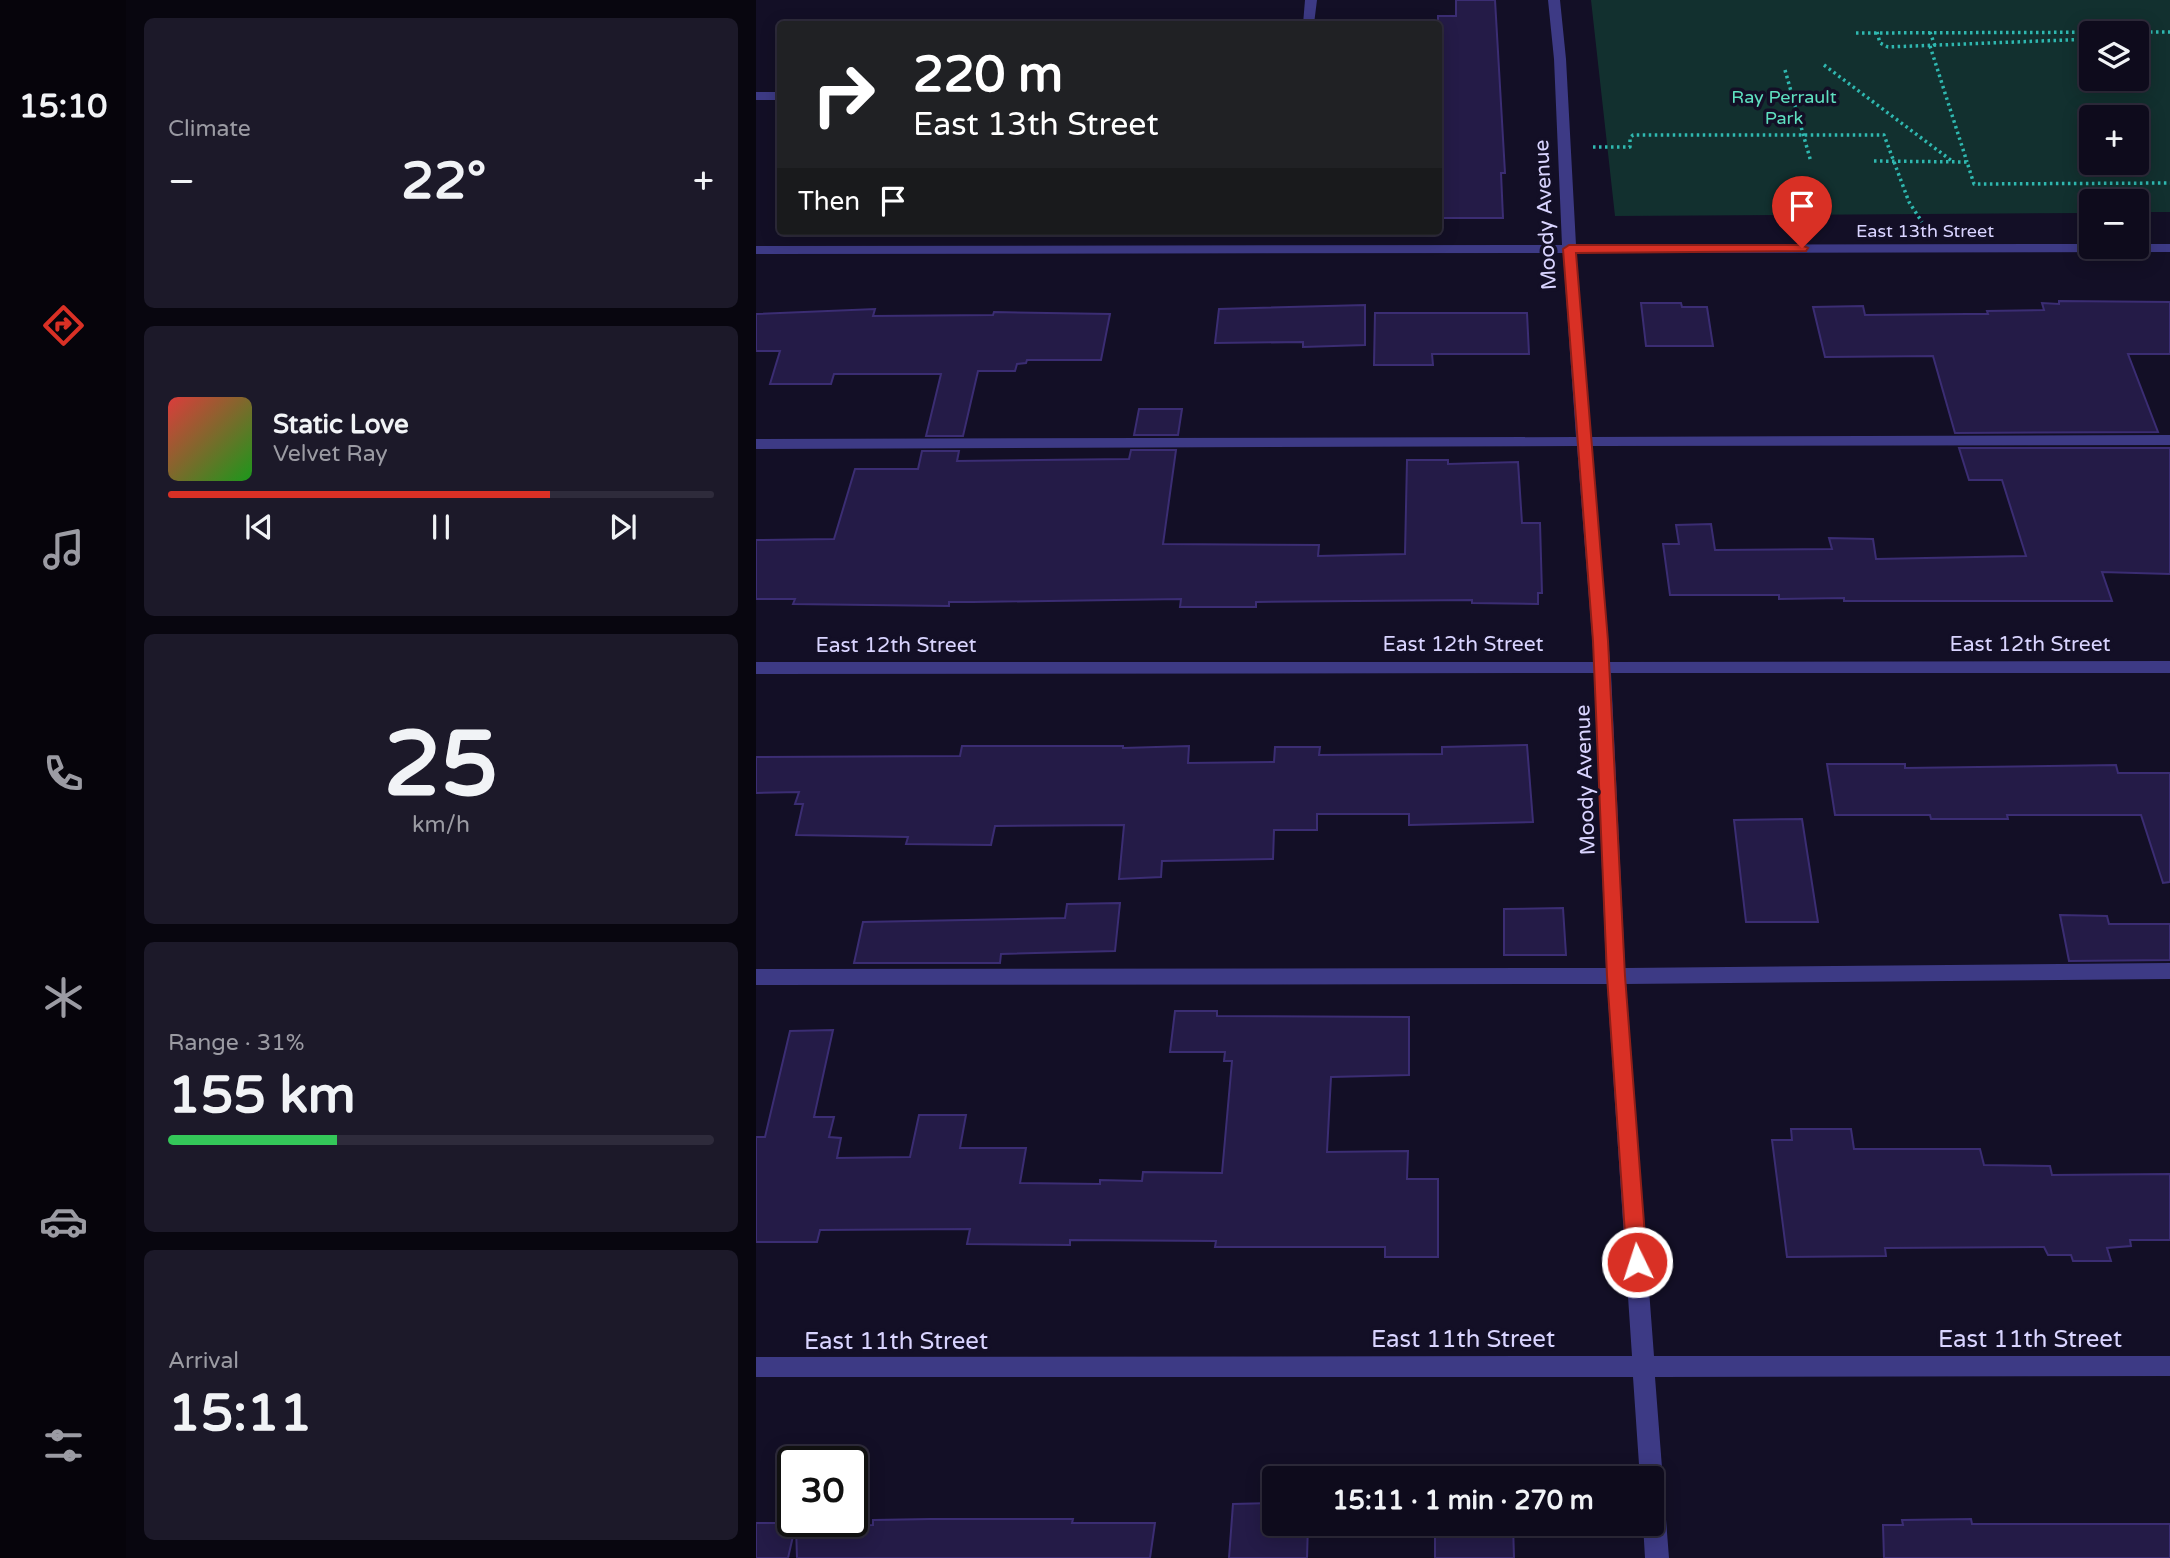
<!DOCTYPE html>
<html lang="en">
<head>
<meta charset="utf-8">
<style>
	body { margin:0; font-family:"Varela Round",sans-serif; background:#1c1929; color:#f1f3f6; height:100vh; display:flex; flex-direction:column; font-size:26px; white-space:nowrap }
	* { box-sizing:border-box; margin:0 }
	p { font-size:23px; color:#9b9ba3 }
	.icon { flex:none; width:38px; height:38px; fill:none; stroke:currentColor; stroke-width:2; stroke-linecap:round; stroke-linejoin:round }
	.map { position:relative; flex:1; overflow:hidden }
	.side { display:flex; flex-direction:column; gap:18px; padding:18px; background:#08060f; width:630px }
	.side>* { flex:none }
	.hud { position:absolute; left:21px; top:21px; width:665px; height:214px; border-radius:7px; box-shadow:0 4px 18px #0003,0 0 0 2px #2e2b3b; background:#202124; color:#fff; overflow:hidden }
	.buttons { position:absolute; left:1323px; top:21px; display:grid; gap:14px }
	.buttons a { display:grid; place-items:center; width:70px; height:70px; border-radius:7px; background:#0e0b1c; box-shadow:0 4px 18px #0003,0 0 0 2px #2e2b3b; font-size:35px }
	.speed { position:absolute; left:21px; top:1446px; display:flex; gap:14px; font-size:35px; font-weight:700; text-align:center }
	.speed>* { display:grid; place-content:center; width:91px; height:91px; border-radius:50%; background:#0e0b1c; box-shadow:0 4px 18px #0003,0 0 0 2px #2e2b3b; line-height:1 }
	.speed .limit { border:4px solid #111; border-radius:10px; background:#fff; color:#111 }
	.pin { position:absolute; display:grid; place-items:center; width:60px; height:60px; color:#fff; margin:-72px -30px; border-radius:50% 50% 50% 0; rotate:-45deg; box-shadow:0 0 7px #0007 }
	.pin .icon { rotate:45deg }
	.me { position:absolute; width:77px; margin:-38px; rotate:356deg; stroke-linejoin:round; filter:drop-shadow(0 0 5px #0008) }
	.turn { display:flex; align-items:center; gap:24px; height:147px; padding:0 21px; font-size:32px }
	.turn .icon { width:91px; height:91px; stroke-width:2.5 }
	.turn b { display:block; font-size:49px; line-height:60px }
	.then { display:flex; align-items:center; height:66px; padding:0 21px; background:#0003; gap:14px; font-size:26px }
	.big { font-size:52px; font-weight:700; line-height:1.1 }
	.side .tile { flex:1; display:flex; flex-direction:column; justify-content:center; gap:10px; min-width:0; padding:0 24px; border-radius:10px; background:#1c1929 }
	.side .dial { align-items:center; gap:0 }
	.dial b { font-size:91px; line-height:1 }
	.song { display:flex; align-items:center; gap:21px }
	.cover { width:84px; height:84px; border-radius:10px; background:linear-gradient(135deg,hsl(0 70% 55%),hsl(120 70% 35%)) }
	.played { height:7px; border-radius:4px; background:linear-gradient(90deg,#d93025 70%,#2e2b3b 70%) }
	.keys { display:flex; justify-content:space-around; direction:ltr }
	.heat { display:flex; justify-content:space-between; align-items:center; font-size:38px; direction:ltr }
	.charge { height:10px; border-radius:5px; background:linear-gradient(90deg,#34c759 31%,#2e2b3b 0) }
	.trip { position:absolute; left:506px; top:1466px; width:402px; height:70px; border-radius:7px; background:#0e0b1c; box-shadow:0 4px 18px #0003,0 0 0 2px #2e2b3b; font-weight:700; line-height:70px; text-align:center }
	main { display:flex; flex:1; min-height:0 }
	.tab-bar { display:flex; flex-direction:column; width:126px; justify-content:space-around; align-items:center; background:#06040b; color:#9b9ba3 }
	.tab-bar .icon { width:49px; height:49px }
	.tab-bar .active { color:#d93025 }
	.tab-bar b { font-size:32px; color:#f1f3f6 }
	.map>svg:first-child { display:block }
	.green { fill:#12302f; fill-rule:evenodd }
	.building { fill:#241b47; stroke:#3b2d73; stroke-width:2 }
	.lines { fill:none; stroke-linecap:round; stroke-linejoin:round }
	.path { stroke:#2fb8b0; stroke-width:3.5; stroke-dasharray:2.5 3.5; stroke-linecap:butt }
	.minor { fill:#3d3a85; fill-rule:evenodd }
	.route { fill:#d93025; stroke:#8d1f18; stroke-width:2 }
	.labels { text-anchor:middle; stroke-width:7; stroke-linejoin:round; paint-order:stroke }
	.far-park-label { font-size:18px; fill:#5fe0c0; stroke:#130f26 }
	.far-street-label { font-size:18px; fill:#d9d4ff; stroke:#130f26 }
	.street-label { font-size:21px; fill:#d9d4ff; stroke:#130f26 }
	.near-street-label { font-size:24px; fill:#d9d4ff; stroke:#130f26 }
</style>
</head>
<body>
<main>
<nav class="tab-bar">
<b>15:10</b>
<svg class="icon active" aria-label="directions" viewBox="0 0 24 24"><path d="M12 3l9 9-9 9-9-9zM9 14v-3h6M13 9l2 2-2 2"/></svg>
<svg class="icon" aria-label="music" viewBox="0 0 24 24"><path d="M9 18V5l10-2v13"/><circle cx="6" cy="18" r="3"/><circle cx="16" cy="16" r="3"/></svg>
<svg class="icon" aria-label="phone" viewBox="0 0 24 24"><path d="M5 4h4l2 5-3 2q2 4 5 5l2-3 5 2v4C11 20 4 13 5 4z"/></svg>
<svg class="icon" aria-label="climate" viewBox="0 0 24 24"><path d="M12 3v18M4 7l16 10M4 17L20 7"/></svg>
<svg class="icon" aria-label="car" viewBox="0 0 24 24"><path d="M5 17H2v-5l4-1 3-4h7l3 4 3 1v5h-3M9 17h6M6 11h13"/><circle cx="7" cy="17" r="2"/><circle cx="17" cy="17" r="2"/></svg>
<svg class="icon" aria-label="filters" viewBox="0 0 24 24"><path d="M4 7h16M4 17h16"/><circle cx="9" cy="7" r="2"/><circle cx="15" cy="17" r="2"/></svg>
</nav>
<section class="side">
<div class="tile"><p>Climate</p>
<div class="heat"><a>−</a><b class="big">22°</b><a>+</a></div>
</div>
<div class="tile">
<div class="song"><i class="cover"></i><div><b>Static Love</b><p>Velvet Ray</p></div></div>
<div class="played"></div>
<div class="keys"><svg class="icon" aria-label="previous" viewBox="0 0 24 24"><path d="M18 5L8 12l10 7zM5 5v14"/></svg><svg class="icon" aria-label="pause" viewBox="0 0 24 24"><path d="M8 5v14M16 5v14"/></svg><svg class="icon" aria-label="next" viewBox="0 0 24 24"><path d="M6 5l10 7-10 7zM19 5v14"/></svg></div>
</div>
<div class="tile dial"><b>25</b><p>km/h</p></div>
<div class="tile"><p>Range · 31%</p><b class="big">155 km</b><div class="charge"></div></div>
<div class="tile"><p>Arrival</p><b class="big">15:11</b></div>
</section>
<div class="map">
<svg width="1414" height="1558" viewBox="0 0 1414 1558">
	<rect width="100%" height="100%" fill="#130f26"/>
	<path class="green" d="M835 0H1414V212H1381V201H1335V213L859 216ZM1335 33H1381V79H1335ZM1335 117H1381V163H1335Z"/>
	<g class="building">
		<path d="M700 0H739L749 173H745L747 218H682V16H700Z"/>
		<path d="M1303 301 1414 302V354H1372L1402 432 1199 433 1177 356 1069 357 1057 307 1107 306 1109 315 1211 314H1232L1231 311 1288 310 1286 303 1303 304Z"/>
		<path d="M885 303H925L926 307H951L957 346H890Z"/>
		<path d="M609 305V345L547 347V342L459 343 463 309Z"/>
		<path d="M119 309 117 316 237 315 238 312 354 314 345 360H271L270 363 261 364 259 371H222L207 436H170L185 374H78L75 384H14L24 351H0V314Z"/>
		<path d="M619 313H771L773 354H676L677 365H618Z"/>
		<path d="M383 409H426L422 435H378Z"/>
		<path d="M1203 448H1414V574L1346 572 1356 601H1088V598L1023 599V595H914L907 544H923L920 525 955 524 959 550 1076 549 1073 538 1117 539 1120 559 1270 556 1246 480H1213Z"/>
		<path d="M375 450H420L407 544 563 545 562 556 649 554 651 460H692V464L762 462 766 523H784L786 593H782V604L716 603V600L500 602V607H424L425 599 217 602H193V606L37 604 39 599H0V540L78 539 99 469H162L166 451H203L201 461 373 459Z"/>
		<path d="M771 745 777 822 653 825V814H561V830H518L517 859 406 861 405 877 363 879 368 825 239 826 235 845 150 844 152 837 40 835 47 804H39L43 792 0 793V757L204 756 206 746H367V748L433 746 432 763 518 762 519 747H564L563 755 686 754V747Z"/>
		<path d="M1071 764H1149V768L1360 765 1362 773H1414V882L1407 883 1385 815H1251L1252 819H1175L1174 815H1079Z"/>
		<path d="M1046 819 1062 922H990L978 820Z"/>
		<path d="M364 903 359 951 245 954 244 963H98L107 922 309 918 311 904Z"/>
		<path d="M807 908 810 955H748V909Z"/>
		<path d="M1304 915 1351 916 1353 924H1414V960L1313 961Z"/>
		<path d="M419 1011H461V1016L653 1017V1075L575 1077 571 1152 652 1151 651 1179H682V1257H629V1247H459L460 1241 314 1240V1245L211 1244 214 1229 64 1230 61 1242H0V1137H9L34 1031 77 1030 58 1117H78L73 1137 85 1138 81 1158 154 1157 163 1115H210L204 1148H270L264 1183 344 1184V1180L386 1181 387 1172 466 1173 476 1061H468L469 1052H414Z"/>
		<path d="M1035 1129H1095L1098 1149H1224L1228 1165 1294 1166 1296 1175 1414 1174V1240H1374L1375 1246 1351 1248 1355 1261H1317L1315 1255H1292L1288 1247 1129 1248 1130 1256 1031 1257 1016 1140H1036Z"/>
		<path d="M518 1503V1524H552L551 1558H473L477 1504Z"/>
		<path d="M174 1519H317L316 1523H399L394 1558H41L40 1527 117 1525V1520Z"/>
		<path d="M1215 1519 1216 1524H1414V1558H1128L1127 1525H1147L1146 1520Z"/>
		<path d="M0 1523H40L32 1558H0Z"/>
		<path d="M679 1524H757L758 1558H679Z"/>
	</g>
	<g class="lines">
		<g class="path">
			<path d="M1121 32 1124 43 1132 47 1335 39"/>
			<path d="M1174 32 1179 46"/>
			<path d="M1100 33 1414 32"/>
			<path d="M1381 37 1385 32"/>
			<path d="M1174 46 1211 162"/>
			<path d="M1068 65 1196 161"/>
			<path d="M1029 70 1055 162"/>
			<path d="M837 147H874V138L877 135H1128L1153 202 1166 222"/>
			<path d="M1118 161 1211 162 1218 184 1414 183"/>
		</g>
		<g class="minor">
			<path d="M549 0H561L558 24H547Z"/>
			<path d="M792 0H804L810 59 820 245 1335 244V247H1381V244H1414V252L820 253 835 437 1414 435V445L836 446 854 662 1414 661V673H855L869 968 1414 963V979L870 984 898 1356H1414V1376L899 1377 913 1558H889L887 1524H896V1479H884L877 1377H0V1357L876 1356 851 984 0 985V969L850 968 838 673 0 674V662H838L821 446 0 449V439L820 437 807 253 0 254V246L806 245 798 59Z"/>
			<rect x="0" y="92" width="24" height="8"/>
		</g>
	</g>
	<path class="route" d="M1046 245 1052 248 1050 251 820 253 852 641 869 976 891 1262 888 1268 881 1271 874 1268 871 1262 851 976 837 641 807 249 813 245Z"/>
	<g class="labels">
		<g class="far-park-label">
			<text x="1028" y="103">Ray Perrault<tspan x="1028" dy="21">Park</tspan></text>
		</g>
		<g class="far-street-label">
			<text x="1169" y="237">East 13th Street</text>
		</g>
		<g class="street-label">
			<text transform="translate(789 215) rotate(-93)" y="7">Moody Avenue</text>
			<text x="707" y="651">East 12th Street</text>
			<text x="1274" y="651">East 12th Street</text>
			<text x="140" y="652">East 12th Street</text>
			<text transform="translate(829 780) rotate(-92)" y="7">Moody Avenue</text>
		</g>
		<g class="near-street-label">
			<text x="707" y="1347">East 11th Street</text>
			<text x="1274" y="1347">East 11th Street</text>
			<text x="140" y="1349">East 11th Street</text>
		</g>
	</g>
</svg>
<div class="buttons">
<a><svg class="icon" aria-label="layers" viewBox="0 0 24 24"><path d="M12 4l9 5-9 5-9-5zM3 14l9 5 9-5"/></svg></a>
<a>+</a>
<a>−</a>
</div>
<div class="speed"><div class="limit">30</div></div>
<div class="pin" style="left:1046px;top:248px;background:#d93025"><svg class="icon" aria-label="arrive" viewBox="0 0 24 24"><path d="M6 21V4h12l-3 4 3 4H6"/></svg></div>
<svg class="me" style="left:881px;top:1262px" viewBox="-20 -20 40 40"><circle r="17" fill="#d93025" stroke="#fff" stroke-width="3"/><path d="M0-11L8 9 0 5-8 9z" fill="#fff"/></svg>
<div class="trip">15:11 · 1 min · 270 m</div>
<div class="hud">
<div class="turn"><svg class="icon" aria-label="right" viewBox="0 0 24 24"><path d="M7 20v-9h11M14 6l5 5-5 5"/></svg><div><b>220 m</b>East 13th Street</div></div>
<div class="then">Then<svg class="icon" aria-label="arrive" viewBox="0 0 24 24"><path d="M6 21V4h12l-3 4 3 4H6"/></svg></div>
</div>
</div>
</main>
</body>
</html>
